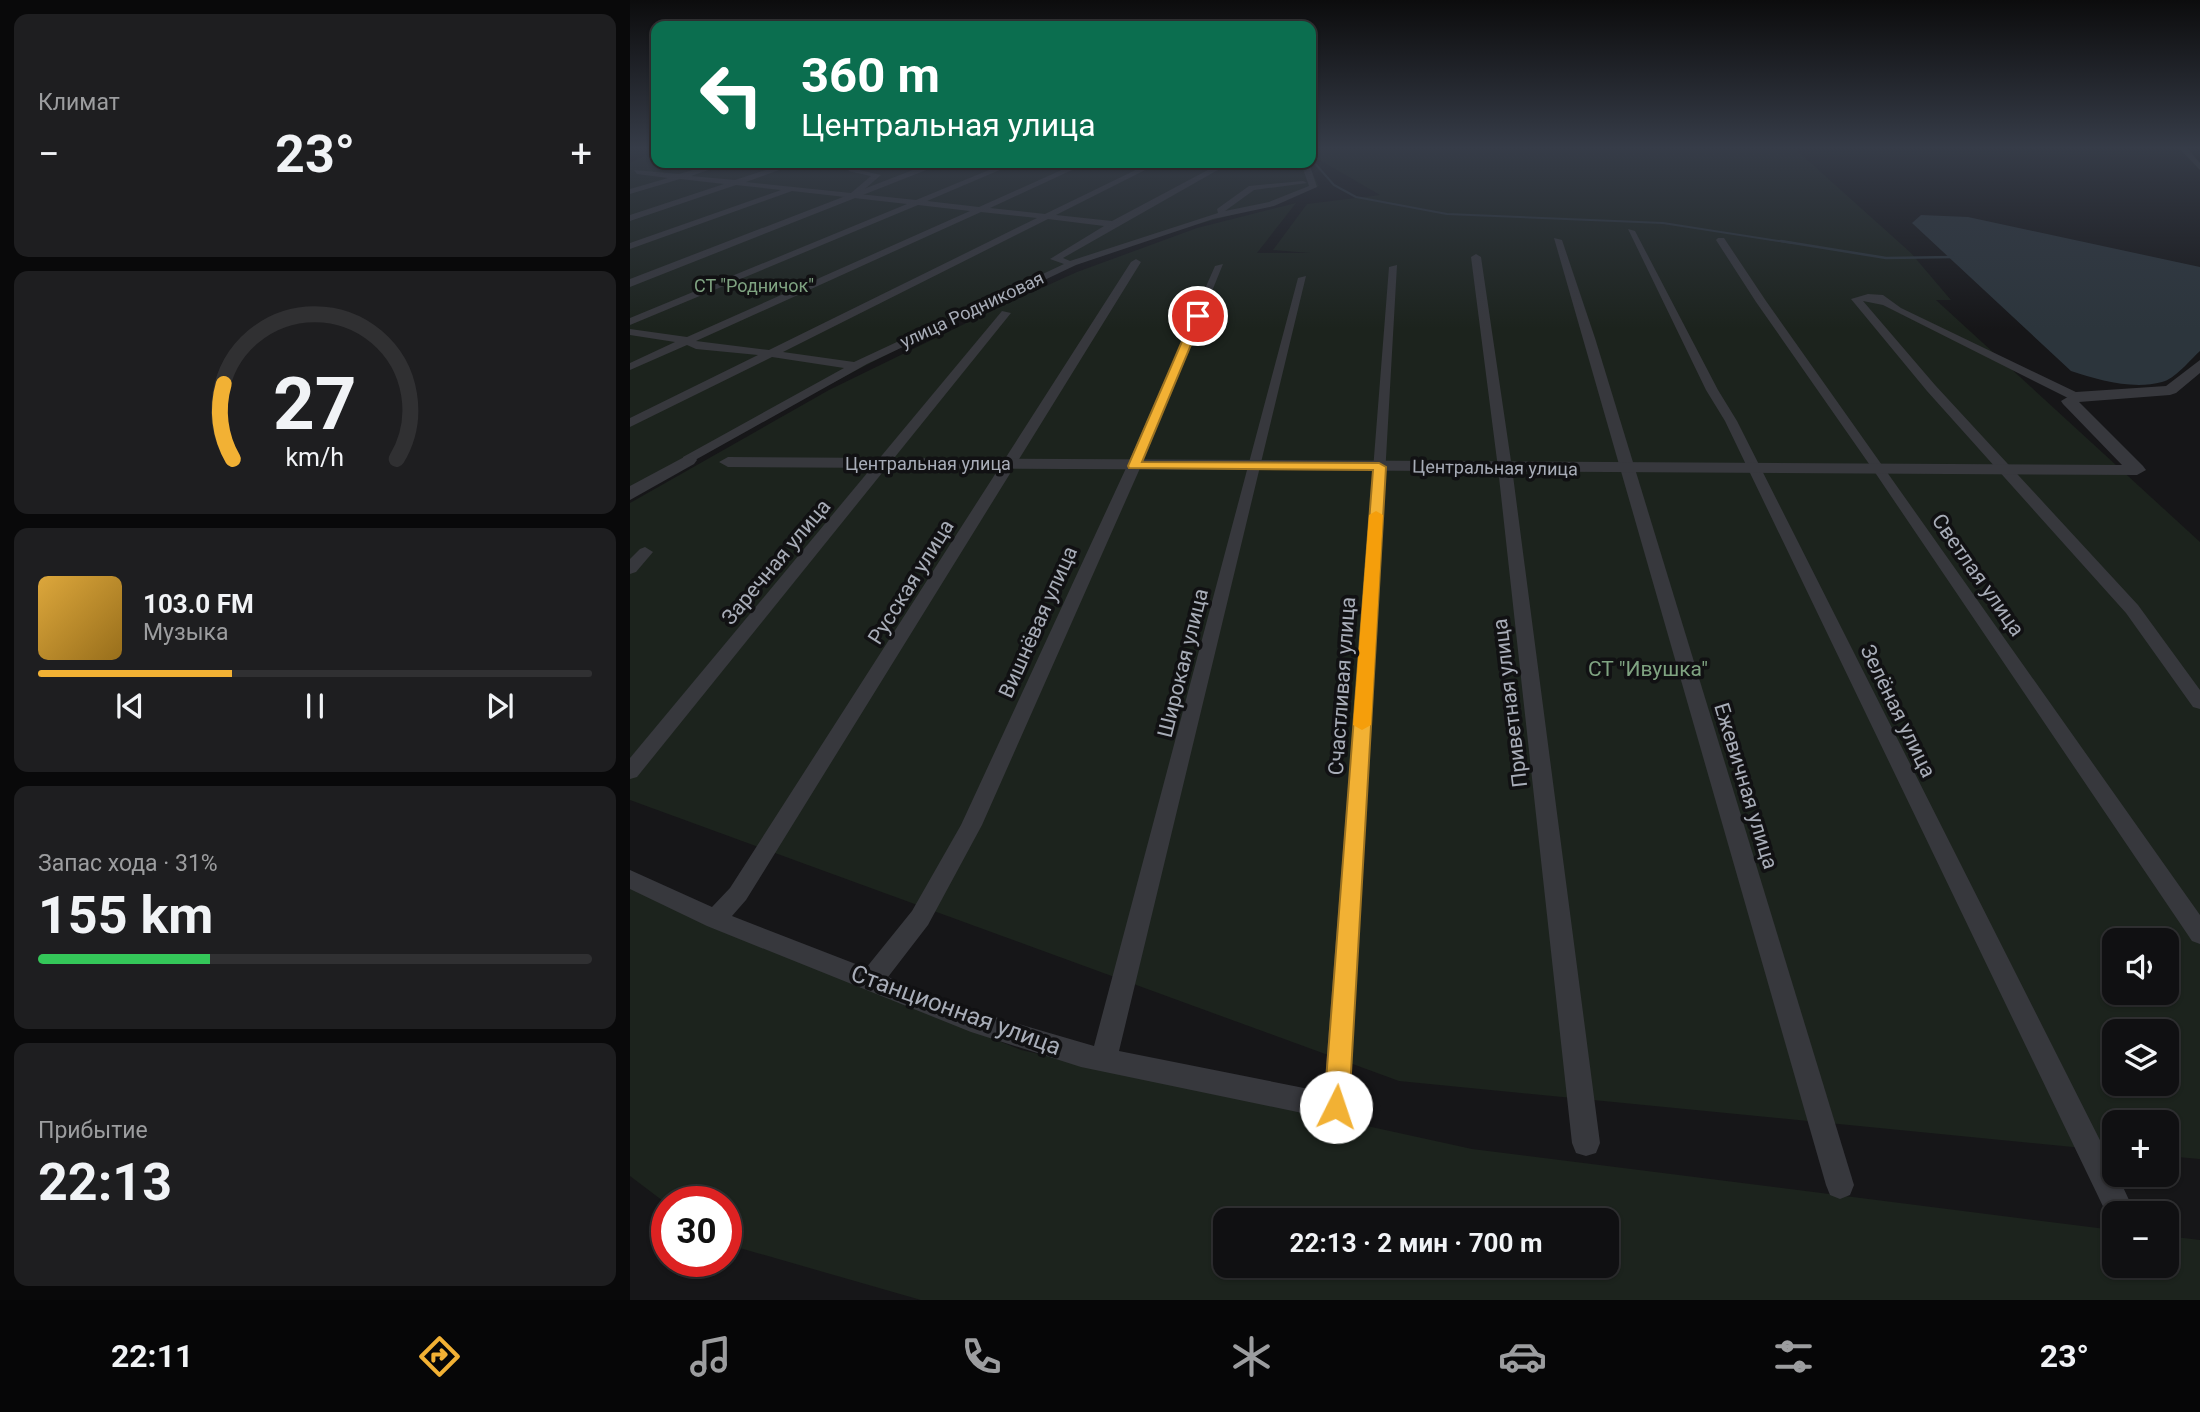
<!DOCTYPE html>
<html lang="ru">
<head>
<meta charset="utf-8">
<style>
	body { margin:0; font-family:Roboto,sans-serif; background:#1e1e20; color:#f1f3f6; height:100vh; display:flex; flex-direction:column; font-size:26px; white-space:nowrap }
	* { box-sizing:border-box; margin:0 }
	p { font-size:23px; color:#9c9d9f }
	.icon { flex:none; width:38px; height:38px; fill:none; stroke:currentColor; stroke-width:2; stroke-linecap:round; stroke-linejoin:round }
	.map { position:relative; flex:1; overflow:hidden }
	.details { display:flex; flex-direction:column; gap:14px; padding:14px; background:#09090a; width:630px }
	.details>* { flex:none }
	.guide { position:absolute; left:21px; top:21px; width:665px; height:147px; border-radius:14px; box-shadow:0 2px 5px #0004,0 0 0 2px #303032; background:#0b6e4f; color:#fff; overflow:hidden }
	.tools { position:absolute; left:1472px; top:928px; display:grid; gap:14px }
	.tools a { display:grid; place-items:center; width:77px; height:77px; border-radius:14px; background:#101012; box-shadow:0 2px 5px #0004,0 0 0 2px #303032; font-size:35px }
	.speed { position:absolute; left:21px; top:1186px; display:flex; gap:14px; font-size:35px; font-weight:700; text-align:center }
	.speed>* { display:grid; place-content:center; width:91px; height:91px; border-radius:50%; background:#101012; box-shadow:0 2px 5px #0004,0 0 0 2px #303032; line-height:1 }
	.speed .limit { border:10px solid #d22; background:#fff; color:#111 }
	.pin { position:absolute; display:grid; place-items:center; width:60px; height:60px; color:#fff; margin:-30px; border:4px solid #fff; border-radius:50%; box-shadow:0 2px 7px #0007 }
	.me { position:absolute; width:77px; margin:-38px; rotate:4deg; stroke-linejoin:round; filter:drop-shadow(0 0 5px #0008) }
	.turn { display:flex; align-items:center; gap:24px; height:147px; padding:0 35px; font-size:32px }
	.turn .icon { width:91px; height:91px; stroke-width:2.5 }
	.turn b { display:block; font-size:49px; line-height:60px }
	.big { font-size:52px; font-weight:700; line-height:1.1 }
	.details .widget { flex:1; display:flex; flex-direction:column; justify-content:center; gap:10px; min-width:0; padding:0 24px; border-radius:14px; background:#1e1e20 }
	.details .dial { align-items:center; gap:0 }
	.dial svg { height:182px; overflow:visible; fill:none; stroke:#303032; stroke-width:7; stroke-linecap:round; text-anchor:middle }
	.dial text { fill:#f1f3f6; stroke:none }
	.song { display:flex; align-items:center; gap:21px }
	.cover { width:84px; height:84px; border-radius:10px; background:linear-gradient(135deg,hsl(40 70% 55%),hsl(40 70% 35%)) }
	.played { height:7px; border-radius:4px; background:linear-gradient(90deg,#f2b134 35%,#303032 35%) }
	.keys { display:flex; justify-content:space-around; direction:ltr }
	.heat { display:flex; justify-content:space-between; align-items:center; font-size:38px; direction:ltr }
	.charge { height:10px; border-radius:5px; background:linear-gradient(90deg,#34c759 31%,#303032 0) }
	.trip { position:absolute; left:583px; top:1208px; width:406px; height:70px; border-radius:14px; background:#101012; box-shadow:0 2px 5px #0004,0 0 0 2px #303032; font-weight:700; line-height:70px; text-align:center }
	.menu { display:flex; height:112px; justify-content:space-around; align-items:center; background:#060607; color:#9c9d9f }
	.menu .icon { width:49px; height:49px }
	.menu .current { color:#f2b134 }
	.menu b { font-size:32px; color:#f1f3f6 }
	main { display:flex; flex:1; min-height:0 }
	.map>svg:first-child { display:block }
	.green { fill:#1c231d; fill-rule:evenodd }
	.water { fill:#2c353c }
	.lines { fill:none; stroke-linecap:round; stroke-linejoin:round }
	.stream-far1 { stroke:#2c353c; stroke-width:2 }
	.stream { stroke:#2c353c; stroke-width:2.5 }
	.minor { fill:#37383d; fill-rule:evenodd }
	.tertiary { fill:#37383d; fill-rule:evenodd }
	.route { fill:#f2b134; stroke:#9d7322; stroke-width:2 }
	.slow { fill:#f59e0b }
	.labels { text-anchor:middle; stroke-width:7; stroke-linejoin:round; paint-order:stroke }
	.far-park-label { font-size:18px; fill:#7fa381; stroke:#111113 }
	.far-street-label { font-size:18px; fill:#a8adb8; stroke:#111113 }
	.street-label { font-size:21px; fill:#a8adb8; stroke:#111113 }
	.park-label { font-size:21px; fill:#7fa381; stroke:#111113 }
	.near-street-label { font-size:24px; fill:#a8adb8; stroke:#111113 }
</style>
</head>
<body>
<main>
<section class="details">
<div class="widget"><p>Климат</p>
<div class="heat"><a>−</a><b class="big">23°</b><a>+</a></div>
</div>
<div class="widget dial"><svg viewBox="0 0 100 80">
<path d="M14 69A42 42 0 1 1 86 69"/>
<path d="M14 69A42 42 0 0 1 10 36" stroke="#f2b134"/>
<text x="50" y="56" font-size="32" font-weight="700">27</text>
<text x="50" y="72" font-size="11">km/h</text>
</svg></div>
<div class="widget">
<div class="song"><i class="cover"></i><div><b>103.0 FM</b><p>Музыка</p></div></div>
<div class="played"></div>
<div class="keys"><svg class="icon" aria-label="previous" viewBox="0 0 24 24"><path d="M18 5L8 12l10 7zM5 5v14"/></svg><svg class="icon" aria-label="pause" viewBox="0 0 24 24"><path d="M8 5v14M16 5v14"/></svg><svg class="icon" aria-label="next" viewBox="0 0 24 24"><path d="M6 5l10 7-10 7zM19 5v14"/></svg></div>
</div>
<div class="widget"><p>Запас хода · 31%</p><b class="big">155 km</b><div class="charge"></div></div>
<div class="widget"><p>Прибытие</p><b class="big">22:13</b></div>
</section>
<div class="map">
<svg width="1570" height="1300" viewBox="0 0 1570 1300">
	<rect width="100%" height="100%" fill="#161618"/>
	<g class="green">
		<path d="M681 147H1163L1281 253 1321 300H1306L1570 542V1159L1537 1156 1536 1122H1484V1151L769 1081 0 800V503L199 390 367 308 447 272 567 228 666 203 627 253H680L643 250 677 204 750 195 681 155ZM1484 940H1536V992H1484ZM1484 1031H1536V1083H1484Z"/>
		<path d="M26 150V163H677L689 186C611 218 525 230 447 264 293 330 148 413 0 492V163Z"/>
		<path d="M0 886 80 925 391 1050 842 1149 1484 1230V1265H1536L1537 1236 1570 1240V1300H291L96 1244V1202L37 1204 0 1176ZM595 1220H976V1265H595Z"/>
	</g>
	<path class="water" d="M1291 215 1338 217 1570 267V351C1560 360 1545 379 1532 382 1503 390 1468 380 1441 371L1282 223Z"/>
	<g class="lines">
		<path class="stream-far1" d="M681 159 704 185 726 197 817 214 1033 223 1162 243"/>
		<path class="stream" d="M1151 241 1256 258 1323 257"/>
		<g class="minor">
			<path d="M1548 147H1556L1570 163V170Z"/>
			<path d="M87 163H98L61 176 105 180 157 163H168L116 182 221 193 241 176 218 171 229 163H238L229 170 251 175 229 194 286 200 376 163H386L297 201 349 207 447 163H457L360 208 415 214 520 163H529L426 215 482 221 591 163H600L433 258 440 261 588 213 587 209 619 186 673 181 677 183 624 190 595 211 639 202 679 186 671 163H679L687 187 644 206 583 219 446 265 237 364 58 464 53 463V457L214 368 142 357 0 427V418L128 355 66 349 57 345 0 370V363L45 342 0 335V329L57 337 340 211 288 205 0 325V318L277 204 162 191 0 249V243L151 190 106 185 0 221V215L94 184 50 179 0 194V189L38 178 7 174 4 170 49 174ZM351 212 407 218 139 350 66 341ZM418 219 474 226 420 259 434 264 224 362 153 352Z"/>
			<path d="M998 229 1005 231 1088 390 1107 421 1484 1168V1174H1487L1505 1213H1484V1225L1481 1223 1095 421 1076 390Z"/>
			<path d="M924 238 932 240 965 338 1224 1185 1220 1195 1210 1199 1200 1195 1196 1185Z"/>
			<path d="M1088 238H1094L1136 301 1570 915V944L1562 941 1244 471 1126 302 1086 240Z"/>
			<path d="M846 254 851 257 882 468 970 1143 966 1153 956 1156 946 1153 942 1143 868 468 841 257Z"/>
			<path d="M506 259 511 262 116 900 102 916 236 968 282 911 331 825 497 466 585 266 593 264 511 466 352 825 298 925 258 977 344 1011 464 1046 668 278 676 276 489 1051 694 1092 759 267 767 265 719 1107 716 1116 706 1120 451 1067 341 1032 77 926 0 889V870L82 907 100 888 501 262Z"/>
			<path d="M1238 294 1253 295 1271 308 1450 394V400H1442L1253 305 1233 301 1305 385 1508 605 1570 690V709L1563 707 1496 613 1297 391 1221 299Z"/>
			<path d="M372 311 381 313 7 777 0 779V758Z"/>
			<path d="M15 547 23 552 6 572 0 574V559L10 549Z"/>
		</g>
		<g class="tertiary">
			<path d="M301 163H314L0 287V279Z"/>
			<path d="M1570 360V373L1546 393 1540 395 1449 402 1513 466 1516 470 1507 475 98 467 89 462 98 457 1492 465 1433 404 1431 401 1446 392 1536 386Z"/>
			<path d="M58 455 64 456 67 460 64 464 0 500V486Z"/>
		</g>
	</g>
	<linearGradient id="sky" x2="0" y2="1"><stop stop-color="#0c0c0d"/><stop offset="0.45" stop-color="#363c48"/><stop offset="1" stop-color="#363c48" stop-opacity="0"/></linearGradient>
	<rect width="1570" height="329" fill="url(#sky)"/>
	<path class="route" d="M568 313 573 316 512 462 749 463 756 467 719 1107 715 1115 706 1118 698 1115 694 1107 743 470 499 468 498 466 563 316Z"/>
	<path class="slow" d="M746 511 753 515 741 725 732 730 723 725 739 515Z"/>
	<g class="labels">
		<g class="far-park-label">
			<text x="124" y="292">СТ "Родничок"</text>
		</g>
		<g class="far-street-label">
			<text transform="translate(342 310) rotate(-25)" y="6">улица Родниковая</text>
			<text x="298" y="470">Центральная улица</text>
			<text transform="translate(865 468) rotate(1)" y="6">Центральная улица</text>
		</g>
		<g class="street-label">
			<text transform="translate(146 562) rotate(-50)" y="7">Заречная улица</text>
			<text transform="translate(1348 575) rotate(55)" y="7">Светлая улица</text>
			<text transform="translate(281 582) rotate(-58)" y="7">Русская улица</text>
			<text transform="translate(408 622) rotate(-66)" y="7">Вишнёвая улица</text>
			<text transform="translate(553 663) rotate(-76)" y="7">Широкая улица</text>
			<text transform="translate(712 686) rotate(-86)" y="7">Счастливая улица</text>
			<text transform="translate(880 703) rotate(-97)" y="7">Приветная улица</text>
			<text transform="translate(1268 711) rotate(64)" y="7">Зелёная улица</text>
			<text transform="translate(1116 786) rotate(73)" y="7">Ежевичная улица</text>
		</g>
		<g class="park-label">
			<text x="1018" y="676">СТ "Ивушка"</text>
		</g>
		<g class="near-street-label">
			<text transform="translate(326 1010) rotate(20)" y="8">Станционная улица</text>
		</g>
	</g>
</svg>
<div class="tools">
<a><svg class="icon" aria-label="sound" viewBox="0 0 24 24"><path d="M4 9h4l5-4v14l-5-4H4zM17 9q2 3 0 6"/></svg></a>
<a><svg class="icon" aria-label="layers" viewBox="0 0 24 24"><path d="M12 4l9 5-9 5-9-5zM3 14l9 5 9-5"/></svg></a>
<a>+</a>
<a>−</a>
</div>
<div class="speed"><div class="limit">30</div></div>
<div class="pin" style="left:568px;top:316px;background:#d93025"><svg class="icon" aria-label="arrive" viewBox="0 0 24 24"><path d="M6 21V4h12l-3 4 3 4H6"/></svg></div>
<svg class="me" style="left:706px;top:1107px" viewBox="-20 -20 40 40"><circle r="19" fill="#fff"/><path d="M0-13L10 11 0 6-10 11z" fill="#f2b134"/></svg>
<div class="trip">22:13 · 2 мин · 700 m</div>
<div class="guide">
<div class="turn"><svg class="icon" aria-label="left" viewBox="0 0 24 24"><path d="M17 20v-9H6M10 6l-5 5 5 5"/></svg><div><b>360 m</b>Центральная улица</div></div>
</div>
</div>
</main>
<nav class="menu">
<b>22:11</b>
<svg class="icon current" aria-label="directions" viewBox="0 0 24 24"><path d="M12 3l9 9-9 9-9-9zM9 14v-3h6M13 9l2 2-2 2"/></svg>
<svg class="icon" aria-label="music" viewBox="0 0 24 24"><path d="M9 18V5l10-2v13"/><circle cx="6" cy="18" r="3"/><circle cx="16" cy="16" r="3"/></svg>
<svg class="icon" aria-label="phone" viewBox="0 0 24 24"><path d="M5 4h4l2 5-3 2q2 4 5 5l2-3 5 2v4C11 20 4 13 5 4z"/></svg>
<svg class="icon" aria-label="climate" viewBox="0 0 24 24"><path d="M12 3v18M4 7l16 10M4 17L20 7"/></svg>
<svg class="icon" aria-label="car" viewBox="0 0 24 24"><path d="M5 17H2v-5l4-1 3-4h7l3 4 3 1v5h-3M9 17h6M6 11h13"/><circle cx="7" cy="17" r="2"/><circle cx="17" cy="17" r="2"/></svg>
<svg class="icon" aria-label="filters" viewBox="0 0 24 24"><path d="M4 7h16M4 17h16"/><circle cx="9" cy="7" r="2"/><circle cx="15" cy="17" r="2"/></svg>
<b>23°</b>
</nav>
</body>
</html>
